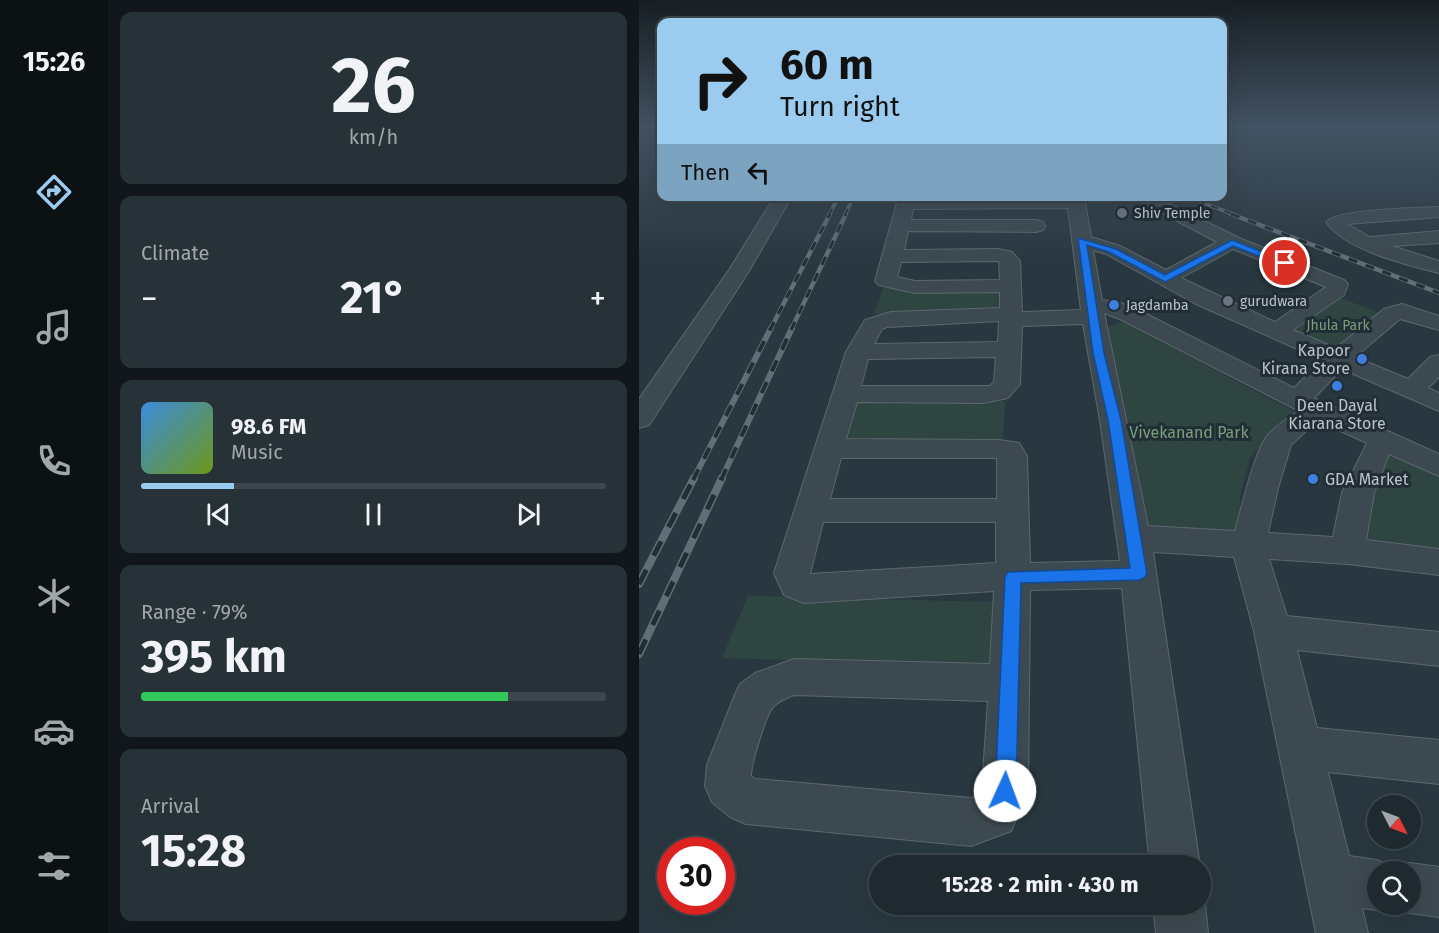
<!DOCTYPE html>
<html lang="en">
<head>
<meta charset="utf-8">
<style>
	body { margin:0; font-family:"Fira Sans",sans-serif; background:#273238; color:#f1f3f6; height:100vh; display:flex; flex-direction:column; font-size:22px; white-space:nowrap }
	* { box-sizing:border-box; margin:0 }
	p { font-size:20px; color:#a1a7ab }
	.icon { flex:none; width:33px; height:33px; fill:none; stroke:currentColor; stroke-width:2; stroke-linecap:round; stroke-linejoin:round }
	.map { position:relative; flex:1; overflow:hidden }
	.side { display:flex; flex-direction:column; gap:12px; padding:12px; background:#11171a; width:531px }
	.side>* { flex:none }
	.top-card { position:absolute; left:18px; top:18px; width:570px; height:183px; border-radius:12px; box-shadow:0 6px 24px #0002,0 0 0 2px #3c464c; background:#9bccef; color:#111; overflow:hidden }
	.needle { width:39px; rotate:132deg }
	.controls { position:absolute; left:728px; top:795px; display:grid; gap:12px }
	.controls a { display:grid; place-items:center; width:54px; height:54px; border-radius:50%; background:#1f2a30; box-shadow:0 6px 24px #0002,0 0 0 2px #3c464c; font-size:30px }
	.speed { position:absolute; left:18px; top:837px; display:flex; gap:12px; font-size:30px; font-weight:700; text-align:center }
	.speed>* { display:grid; place-content:center; width:78px; height:78px; border-radius:50%; background:#1f2a30; box-shadow:0 6px 24px #0002,0 0 0 2px #3c464c; line-height:1 }
	.speed .limit { border:9px solid #d22; background:#fff; color:#111 }
	.pin { position:absolute; display:grid; place-items:center; width:51px; height:51px; color:#fff; margin:-26px; border:3px solid #fff; border-radius:50%; box-shadow:0 2px 6px #0007 }
	.me { position:absolute; width:66px; margin:-33px; rotate:2deg; stroke-linejoin:round; filter:drop-shadow(0 0 4px #0008) }
	.turn { display:flex; align-items:center; gap:21px; height:126px; padding:0 24px; font-size:27px }
	.turn .icon { width:78px; height:78px; stroke-width:2.5 }
	.turn b { display:block; font-size:42px; line-height:51px }
	.then { display:flex; align-items:center; height:57px; padding:0 24px; background:#0003; gap:12px; font-size:22px }
	.big { font-size:45px; font-weight:700; line-height:1.1 }
	.side .widget { flex:1; display:flex; flex-direction:column; justify-content:center; gap:9px; min-width:0; padding:0 21px; border-radius:12px; background:#273238 }
	.side .dial { align-items:center; gap:0 }
	.dial b { font-size:78px; line-height:1 }
	.song { display:flex; align-items:center; gap:18px }
	.cover { width:72px; height:72px; border-radius:9px; background:linear-gradient(135deg,hsl(210 70% 55%),hsl(80 70% 35%)) }
	.played { height:6px; border-radius:3px; background:linear-gradient(90deg,#9bccef 20%,#3c464c 20%) }
	.keys { display:flex; justify-content:space-around; direction:ltr }
	.heat { display:flex; justify-content:space-between; align-items:center; font-size:33px; direction:ltr }
	.charge { height:9px; border-radius:4px; background:linear-gradient(90deg,#34c759 79%,#3c464c 0) }
	.trip { position:absolute; left:230px; top:855px; width:342px; height:60px; border-radius:30px; background:#1f2a30; box-shadow:0 6px 24px #0002,0 0 0 2px #3c464c; font-weight:700; line-height:60px; text-align:center }
	main { display:flex; flex:1; min-height:0 }
	.tab-bar { display:flex; flex-direction:column; width:108px; justify-content:space-around; align-items:center; background:#0c1113; color:#a1a7ab }
	.tab-bar .icon { width:42px; height:42px }
	.tab-bar .active { color:#9bccef }
	.tab-bar b { font-size:27px; color:#f1f3f6 }
	.map>svg:first-child { display:block }
	.green { fill:#2e4541 }
	.lines { fill:none; stroke-linecap:round; stroke-linejoin:round }
	.minor-casing { stroke:#5b676e; stroke-width:2 }
	.minor { fill:#3d4950; fill-rule:evenodd }
	.rail-far3-casing { stroke:#606e77; stroke-width:4 }
	.rail-far2-casing { stroke:#606e77; stroke-width:4.5 }
	.rail-far1-casing { stroke:#606e77; stroke-width:6 }
	.rail-casing { stroke:#606e77; stroke-width:8 }
	.rail-far3 { stroke:#222e36; stroke-width:2; stroke-dasharray:7; stroke-linecap:butt }
	.rail-far2 { stroke:#222e36; stroke-width:3; stroke-dasharray:9; stroke-linecap:butt }
	.rail-far1 { stroke:#222e36; stroke-width:4; stroke-dasharray:12; stroke-linecap:butt }
	.rail { stroke:#222e36; stroke-width:5; stroke-dasharray:16; stroke-linecap:butt }
	.route { fill:#1a73e8; stroke:#114b97; stroke-width:1.5 }
	.worship-dot { fill:#6b7280; stroke:#222e36; stroke-width:2 }
	.shop-dot { fill:#3f7fe0; stroke:#222e36; stroke-width:2 }
	.labels { text-anchor:middle; stroke-width:6; stroke-linejoin:round; paint-order:stroke }
	.far-poi-label { font-size:14px; fill:#bac4ca; stroke:#222e36; text-anchor:start }
	.far-park-label { font-size:14px; fill:#7b9e7c; stroke:#222e36 }
	.poi-label { font-size:16px; fill:#bac4ca; stroke:#222e36; text-anchor:end }
	.park-label { font-size:16px; fill:#7b9e7c; stroke:#222e36 }
</style>
</head>
<body>
<main>
<nav class="tab-bar">
<b>15:26</b>
<svg class="icon active" aria-label="directions" viewBox="0 0 24 24"><path d="M12 3l9 9-9 9-9-9zM9 14v-3h6M13 9l2 2-2 2"/></svg>
<svg class="icon" aria-label="music" viewBox="0 0 24 24"><path d="M9 18V5l10-2v13"/><circle cx="6" cy="18" r="3"/><circle cx="16" cy="16" r="3"/></svg>
<svg class="icon" aria-label="phone" viewBox="0 0 24 24"><path d="M5 4h4l2 5-3 2q2 4 5 5l2-3 5 2v4C11 20 4 13 5 4z"/></svg>
<svg class="icon" aria-label="climate" viewBox="0 0 24 24"><path d="M12 3v18M4 7l16 10M4 17L20 7"/></svg>
<svg class="icon" aria-label="car" viewBox="0 0 24 24"><path d="M5 17H2v-5l4-1 3-4h7l3 4 3 1v5h-3M9 17h6M6 11h13"/><circle cx="7" cy="17" r="2"/><circle cx="17" cy="17" r="2"/></svg>
<svg class="icon" aria-label="filters" viewBox="0 0 24 24"><path d="M4 7h16M4 17h16"/><circle cx="9" cy="7" r="2"/><circle cx="15" cy="17" r="2"/></svg>
</nav>
<section class="side">
<div class="widget dial"><b>26</b><p>km/h</p></div>
<div class="widget"><p>Climate</p>
<div class="heat"><a>−</a><b class="big">21°</b><a>+</a></div>
</div>
<div class="widget">
<div class="song"><i class="cover"></i><div><b>98.6 FM</b><p>Music</p></div></div>
<div class="played"></div>
<div class="keys"><svg class="icon" aria-label="previous" viewBox="0 0 24 24"><path d="M18 5L8 12l10 7zM5 5v14"/></svg><svg class="icon" aria-label="pause" viewBox="0 0 24 24"><path d="M8 5v14M16 5v14"/></svg><svg class="icon" aria-label="next" viewBox="0 0 24 24"><path d="M6 5l10 7-10 7zM19 5v14"/></svg></div>
</div>
<div class="widget"><p>Range · 79%</p><b class="big">395 km</b><div class="charge"></div></div>
<div class="widget"><p>Arrival</p><b class="big">15:28</b></div>
</section>
<div class="map">
<svg width="800" height="933" viewBox="0 0 800 933">
	<rect width="100%" height="100%" fill="#293840"/>
	<g class="green">
		<path d="M244 288H364L362 313 235 314Z"/>
		<path d="M702 298 745 315 696 352 652 333Z"/>
		<path d="M483 321 656 412 611 457 601 497 602 536 501 533 463 330Z"/>
		<path d="M366 401 364 442H203L216 402Z"/>
		<path d="M744 440 800 466V559L709 551Z"/>
		<path d="M109 596 356 602 350 666 83 658Z"/>
	</g>
	<g class="lines">
		<defs>
			<g id="minor">
				<path d="M136 196H153L110 271 14 419 10 425 0 428V399L90 270Z"/>
				<path d="M260 196H277V199L445 196 452 237 481 246 527 270 578 242 491 196H514L600 238 705 280 709 284 705 295 654 330 697 348 745 309 763 304 800 316V330L761 319 716 357 769 379 791 357 800 355V377L789 388 800 393V411L703 369 675 398 800 454V476L750 454 735 493 727 540 800 549V575L709 564 630 559 648 616 800 632V666L658 650 678 728 800 740V784L689 772 710 856 738 860 756 869 771 863 800 867V917L771 913 753 906 771 904V872H738V904H752L738 910 723 908 729 933H677L615 631 595 557 514 552 561 866H511L483 588 391 590 389 791 372 831 332 846 107 824 91 817 73 802 66 786 68 765 95 697 101 684 116 673 155 659 351 664 355 591 165 603 145 595 135 573 207 352 226 320 252 312 361 308V292L276 293 240 285 236 281ZM429 208 442 310 383 312 381 261 373 252 359 249 265 250 269 231 397 232 404 230 406 226 404 222 397 220H272L274 209ZM594 249 687 287 636 322 542 278ZM454 250 467 254 557 304 683 360 655 388 499 310 479 302 463 300ZM360 261 361 280 276 281 258 277 262 262ZM465 313 483 320 660 411C649 418 639 424 630 434 616 448 602 510 596 531L509 526ZM360 321 359 342 235 344 243 329 248 327ZM444 324 461 420 481 561 391 563 388 456 380 443 360 440 207 439 218 402 344 403 369 398 381 384 383 326ZM357 357 355 382 351 386H222L229 359ZM682 422 728 443 703 493 694 537 629 533 639 488 652 445 667 431ZM202 458H358V499H191ZM184 522H357V563L171 574ZM155 695 349 701 343 788 339 796 332 798 116 779 112 776C112 763 127 715 134 707 140 701 147 698 155 695Z"/>
				<path d="M800 207V217L708 224 731 237 800 231V243L753 246 800 261V273C768 265 706 250 687 222 697 209 780 208 800 207Z"/>
				<path d="M561 893 566 904 569 933H517L514 904H561Z"/>
			</g>
		</defs>
		<use href="#minor" class="minor-casing"/>
		<use href="#minor" class="minor"/>
		<defs>
			<g id="rail-far3">
				<path d="M546 196 596 215"/>
				<path d="M190 215 200 196"/>
				<path d="M206 215 215 196"/>
			</g>
			<g id="rail-far2">
				<path d="M592 214 800 293"/>
				<path d="M131 330 191 214"/>
				<path d="M152 330 207 214"/>
			</g>
			<g id="rail-far1">
				<path d="M54 480 132 328"/>
				<path d="M82 480 153 328"/>
			</g>
			<g id="rail">
				<path d="M0 584 55 478"/>
				<path d="M0 654 83 478"/>
			</g>
		</defs>
		<use href="#rail-far3" class="rail-far3-casing"/>
		<use href="#rail-far2" class="rail-far2-casing"/>
		<use href="#rail-far1" class="rail-far1-casing"/>
		<use href="#rail" class="rail-casing"/>
		<use href="#rail-far3" class="rail-far3"/>
		<use href="#rail-far2" class="rail-far2"/>
		<use href="#rail-far1" class="rail-far1"/>
		<use href="#rail" class="rail"/>
	</g>
	<linearGradient id="sky" x2="0" y2="1"><stop stop-color="#171f23"/><stop offset="0.49" stop-color="#435364"/><stop offset="1" stop-color="#435364" stop-opacity="0"/></linearGradient>
	<rect width="800" height="258" fill="url(#sky)"/>
	<path class="route" d="M439 238 477 249 526 275 593 240 651 263 643 265 594 246 526 282 470 252 448 245 465 353 482 420 508 574 505 578 500 580 382 583 377 791 374 798 366 801 359 798 356 791 366 577 369 572 491 568 469 420 454 353Z"/>
	<g class="worship-dot">
		<circle cx="483" cy="213" r="6"/>
		<circle cx="589" cy="301" r="6"/>
	</g>
	<g class="shop-dot">
		<circle cx="475" cy="305" r="6"/>
		<circle cx="723" cy="359" r="6"/>
		<circle cx="698" cy="386" r="6"/>
		<circle cx="674" cy="479" r="6"/>
	</g>
	<g class="labels">
		<g class="far-poi-label">
			<text x="495" y="218">Shiv Temple</text>
			<text x="601" y="306">gurudwara</text>
			<text x="487" y="310">Jagdamba</text>
		</g>
		<g class="far-park-label">
			<text x="699" y="330">Jhula Park</text>
		</g>
		<g class="poi-label">
			<text x="711" y="356">Kapoor<tspan x="711" dy="18">Kirana Store</tspan></text>
			<text x="698" y="411" text-anchor="middle">Deen Dayal<tspan x="698" dy="18">Kiarana Store</tspan></text>
			<text x="686" y="485" text-anchor="start">GDA Market</text>
		</g>
		<g class="park-label">
			<text x="550" y="438">Vivekanand Park</text>
		</g>
	</g>
</svg>
<div class="controls">
<a><svg class="needle" viewBox="-14 -14 28 28"><path d="M0-13l5 13h-10z" fill="#e53935"/><path d="M0 13l5-13h-10z" fill="#a1a7ab"/></svg></a>
<a><svg class="icon" aria-label="search" viewBox="0 0 24 24"><circle cx="10" cy="10" r="6"/><path d="M15 15l6 6"/></svg></a>
</div>
<div class="speed"><div class="limit">30</div></div>
<div class="pin" style="left:646px;top:263px;background:#d93025"><svg class="icon" aria-label="arrive" viewBox="0 0 24 24"><path d="M6 21V4h12l-3 4 3 4H6"/></svg></div>
<svg class="me" style="left:366px;top:791px" viewBox="-20 -20 40 40"><circle r="19" fill="#fff"/><path d="M0-13L10 11 0 6-10 11z" fill="#1a73e8"/></svg>
<div class="trip">15:28 · 2 min · 430 m</div>
<div class="top-card">
<div class="turn"><svg class="icon" aria-label="right" viewBox="0 0 24 24"><path d="M7 20v-9h11M14 6l5 5-5 5"/></svg><div><b>60 m</b>Turn right</div></div>
<div class="then">Then<svg class="icon" aria-label="left" viewBox="0 0 24 24"><path d="M17 20v-9H6M10 6l-5 5 5 5"/></svg></div>
</div>
</div>
</main>
</body>
</html>
